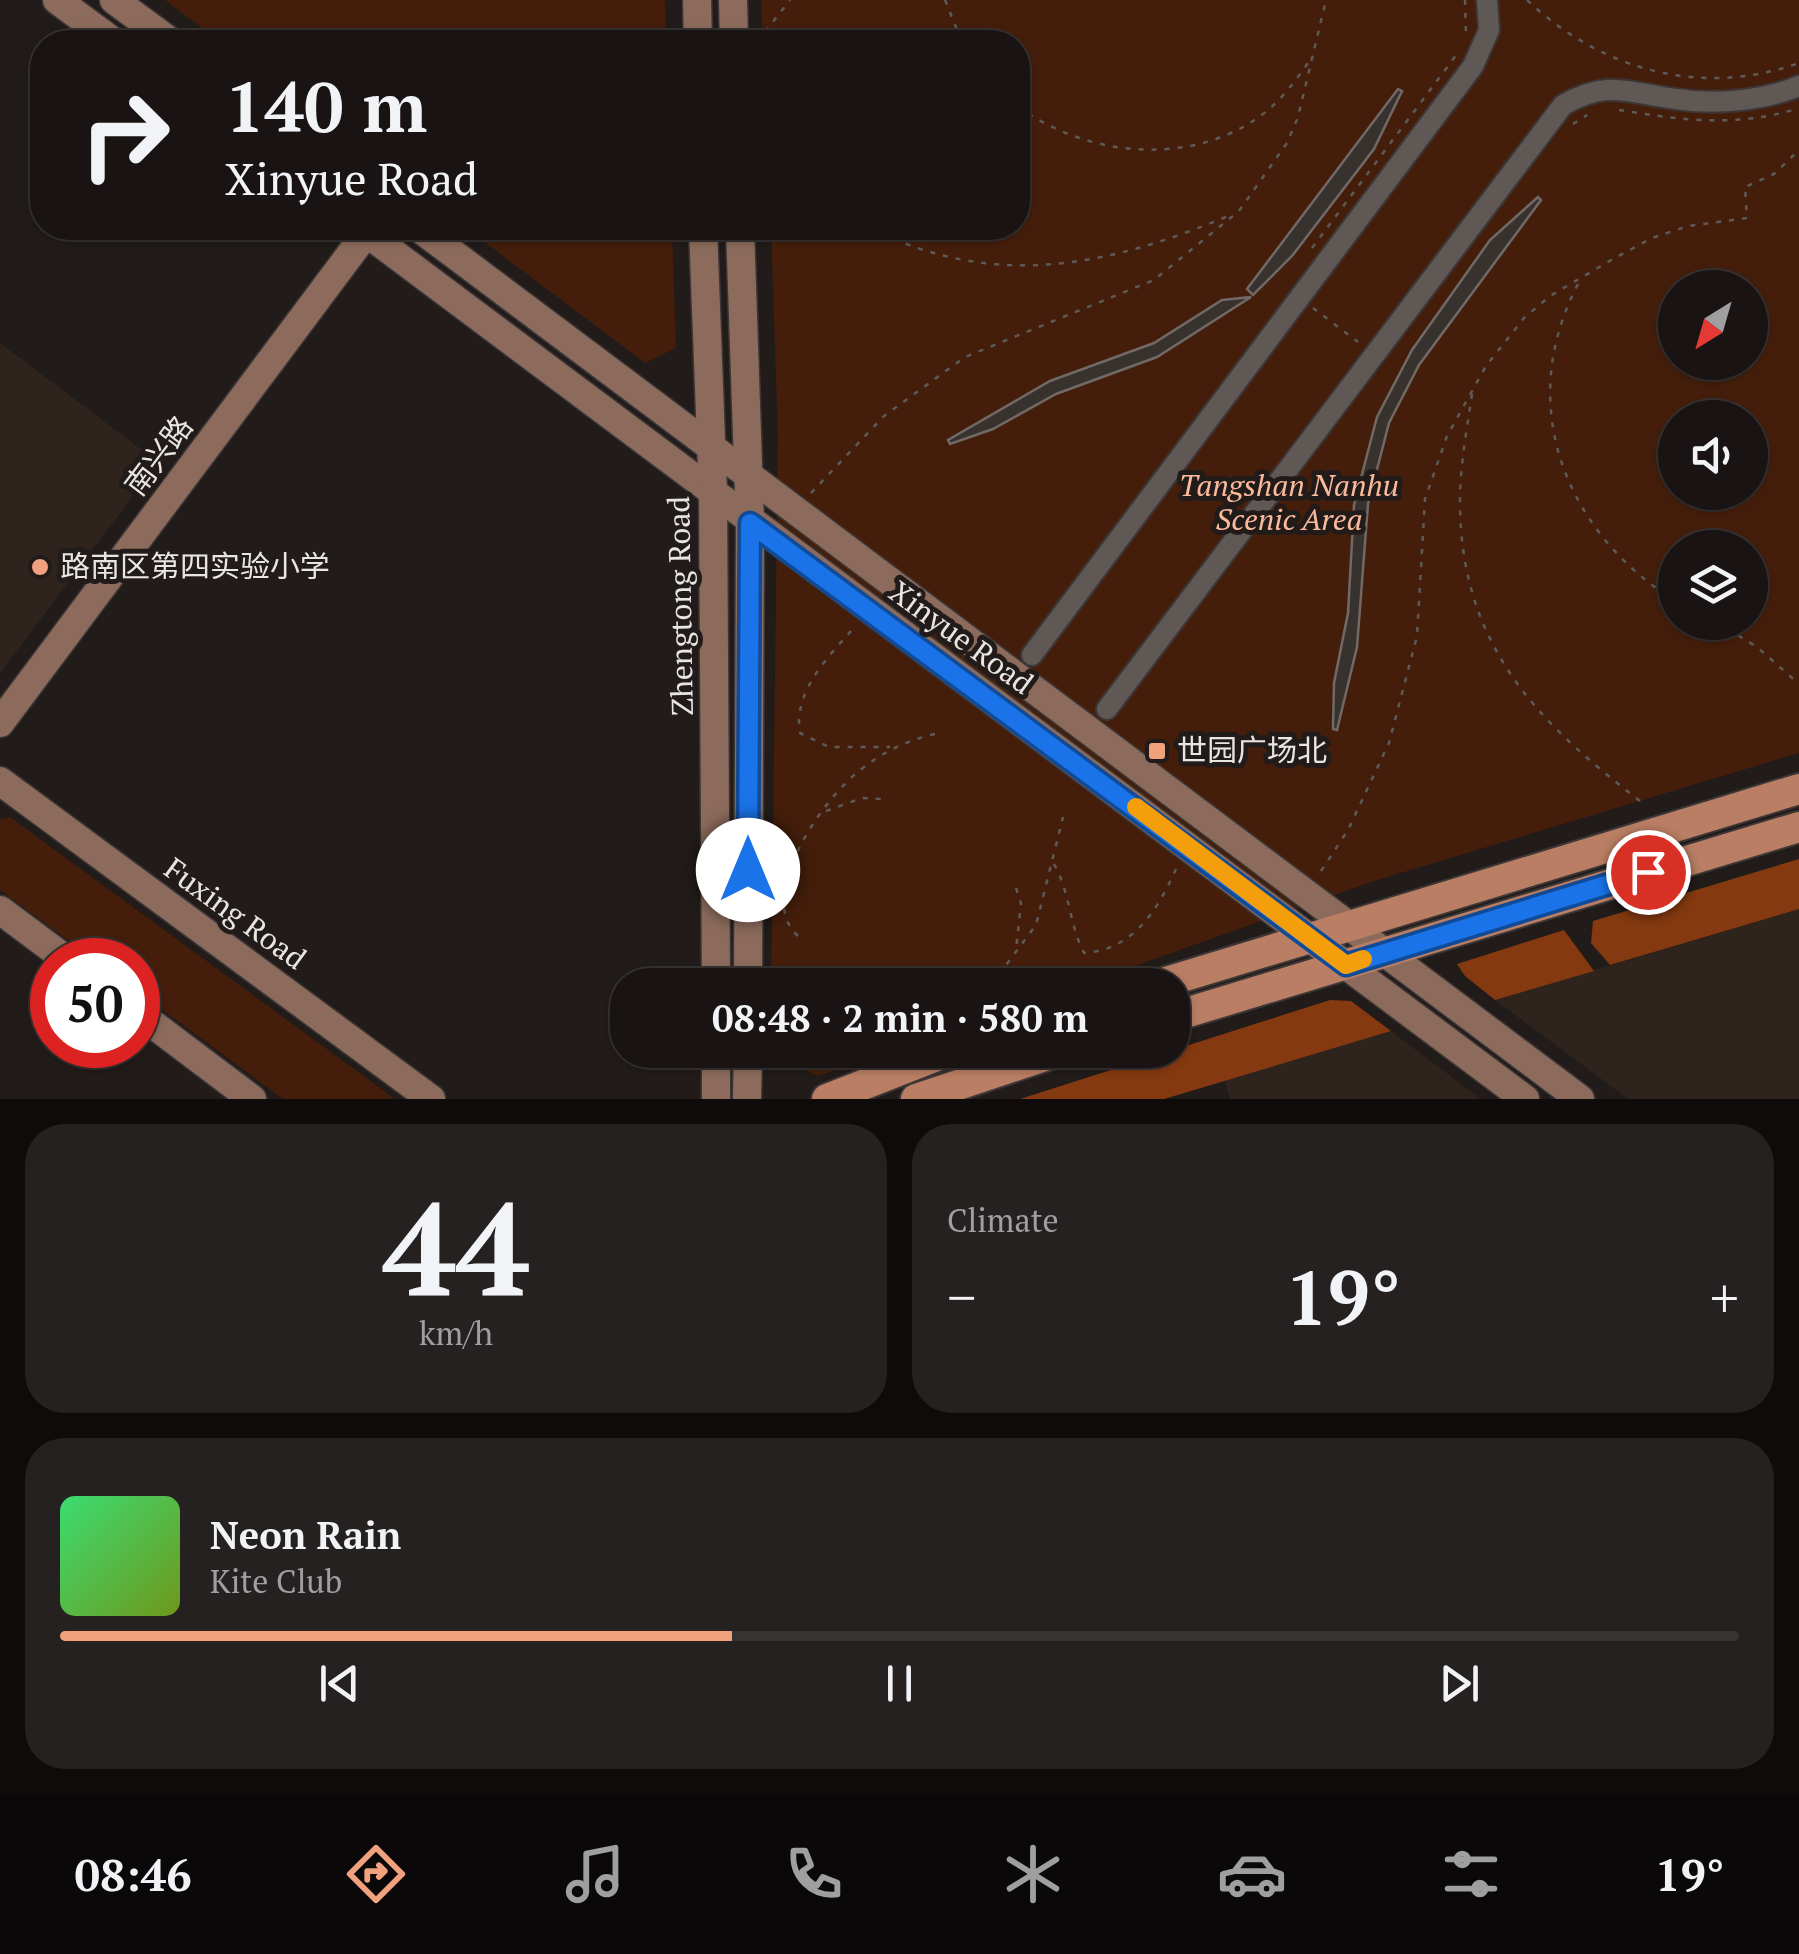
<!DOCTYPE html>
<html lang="en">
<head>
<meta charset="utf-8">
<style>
	body { margin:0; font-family:"PT Serif","Noto Sans SC",serif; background:#262121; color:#f1f3f6; height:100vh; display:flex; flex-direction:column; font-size:38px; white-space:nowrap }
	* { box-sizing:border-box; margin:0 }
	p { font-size:32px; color:#9f9ea0 }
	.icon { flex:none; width:55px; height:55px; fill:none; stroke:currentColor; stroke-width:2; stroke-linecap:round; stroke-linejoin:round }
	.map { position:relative; height:1099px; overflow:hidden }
	.side { display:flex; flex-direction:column; gap:25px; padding:25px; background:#0e0b0a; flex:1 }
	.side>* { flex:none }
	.banner { position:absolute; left:30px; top:30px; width:1000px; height:210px; border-radius:40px; box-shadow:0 2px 8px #0004,0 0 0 2px #373333; background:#191413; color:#f1f3f6; overflow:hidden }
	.needle { width:65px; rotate:217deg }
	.tools { position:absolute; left:1658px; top:270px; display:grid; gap:20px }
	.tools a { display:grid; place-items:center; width:110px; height:110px; border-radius:50%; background:#191413; box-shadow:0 2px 8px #0004,0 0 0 2px #373333; font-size:50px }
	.speed { position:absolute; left:30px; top:938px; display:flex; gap:20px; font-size:50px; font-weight:700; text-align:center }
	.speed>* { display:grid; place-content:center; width:130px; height:130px; border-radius:50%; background:#191413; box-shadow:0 2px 8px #0004,0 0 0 2px #373333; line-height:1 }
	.speed .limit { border:15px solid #d22; background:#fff; color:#111 }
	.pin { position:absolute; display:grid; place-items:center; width:85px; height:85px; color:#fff; margin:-42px; border:5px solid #fff; border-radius:50%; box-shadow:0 2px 10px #0007 }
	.me { position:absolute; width:110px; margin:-55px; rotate:0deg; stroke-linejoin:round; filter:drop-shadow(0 0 8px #0008) }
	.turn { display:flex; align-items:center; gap:35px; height:210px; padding:0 30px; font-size:45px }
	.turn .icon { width:130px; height:130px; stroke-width:2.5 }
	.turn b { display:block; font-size:70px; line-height:85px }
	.big { font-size:75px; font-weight:700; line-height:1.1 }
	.side .card { flex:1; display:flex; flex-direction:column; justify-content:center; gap:15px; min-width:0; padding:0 35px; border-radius:40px; background:#262121 }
	.side .dial { align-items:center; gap:0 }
	.dial b { font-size:130px; line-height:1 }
	.song { display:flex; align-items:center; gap:30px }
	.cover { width:120px; height:120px; border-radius:15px; background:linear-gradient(135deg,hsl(140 70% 55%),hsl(80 70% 35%)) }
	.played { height:10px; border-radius:5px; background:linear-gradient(90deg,#f1a17d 40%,#373333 40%) }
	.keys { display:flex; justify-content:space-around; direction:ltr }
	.heat { display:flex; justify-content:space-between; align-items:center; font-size:55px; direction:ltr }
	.side .tiles { flex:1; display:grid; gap:25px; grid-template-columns:1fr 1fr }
	.card:last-child { grid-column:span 2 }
	.trip { position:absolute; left:610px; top:968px; width:580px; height:100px; border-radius:40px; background:#191413; box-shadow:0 2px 8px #0004,0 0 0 2px #373333; font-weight:700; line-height:100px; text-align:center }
	.tabs { display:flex; height:160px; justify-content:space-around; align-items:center; background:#0a0808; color:#9f9ea0 }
	.tabs .icon { width:70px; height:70px }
	.tabs .selected { color:#f1a17d }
	.tabs b { font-size:45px; color:#f1f3f6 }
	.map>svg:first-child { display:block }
	.built { fill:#2f231e }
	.green { fill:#441e0b; fill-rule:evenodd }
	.forest { fill:#843910 }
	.building { fill:#38322f; stroke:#706966; stroke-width:2.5 }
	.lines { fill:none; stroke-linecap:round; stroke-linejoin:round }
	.street-casing { stroke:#3c3736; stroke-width:24 }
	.secondary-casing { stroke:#3c3736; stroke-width:31 }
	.primary-casing { stroke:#3c3736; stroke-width:34 }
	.path { stroke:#5f5a58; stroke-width:2.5; stroke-dasharray:5 8; stroke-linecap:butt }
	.street { stroke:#5f5855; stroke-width:20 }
	.secondary { stroke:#8c6b5c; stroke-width:28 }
	.primary { stroke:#b97e63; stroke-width:30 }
	.route-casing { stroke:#114b97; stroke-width:25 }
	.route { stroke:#1a73e8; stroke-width:18 }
	.slow { stroke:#f59e0b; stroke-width:18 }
	.poi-dot { fill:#f1a17d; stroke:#211b19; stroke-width:4 }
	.labels { text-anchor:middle; stroke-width:10; stroke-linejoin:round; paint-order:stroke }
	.street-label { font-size:30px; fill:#e9e5e3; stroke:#211b19 }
	.park-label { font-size:30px; font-style:italic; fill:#fcba9c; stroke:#211b19 }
	.poi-label { font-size:30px; fill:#e9e5e3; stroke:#211b19; text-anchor:start }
</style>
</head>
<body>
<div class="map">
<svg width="1799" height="1099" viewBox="0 0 1799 1099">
	<rect width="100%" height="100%" fill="#211b19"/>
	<g class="built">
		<path d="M0 343 158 462 0 673Z"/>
		<path d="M1799 909V1099H1628L1495 1000Z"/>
		<path d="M1391 1031 1481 1099H1230L1225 1080Z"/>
	</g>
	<g class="green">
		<path d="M165 0H665L666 42H221Z"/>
		<path d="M761 0H1799V753L1374 881 1081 985H771L778 437 771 228H1018V42H763ZM1675 288H1750V362H1675ZM1675 418H1750V492H1675ZM1675 548H1750V622H1675Z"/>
		<path d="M466 228H672L676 348 645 363Z"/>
		<path d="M10 817 395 1099H283L138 992V960H95L0 890V819Z"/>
		<path d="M779 1050H896L818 1076 791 1064Z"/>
	</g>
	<g class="forest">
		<path d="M1799 859V909L1610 965 1591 943 1593 921Z"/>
		<path d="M1564 930 1594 971 1495 1000 1465 976 1457 964Z"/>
		<path d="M1330 1000 1351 1001 1391 1031 1164 1099H1020Z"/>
	</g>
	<g class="building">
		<path d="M1398 89 1402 91 1374 149 1292 256 1253 295 1247 289Z"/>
		<path d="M1538 197 1541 200 1419 365 1389 423 1368 504 1357 647 1337 730 1333 729 1334 683 1348 613 1354 505 1377 417 1412 350 1490 240Z"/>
		<path d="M1251 297 1157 357 1056 394 993 429 950 444 948 440 1050 381 1154 343 1222 300Z"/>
	</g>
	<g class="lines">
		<defs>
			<g id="street">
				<path d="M1032 655 1473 66 1489 30 1487 0"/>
				<path d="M1107 709 1563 105C1609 79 1628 93 1676 99 1714 105 1763 101 1799 86"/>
			</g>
			<g id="secondary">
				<path d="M57 0 114 42"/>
				<path d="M114 0 171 42"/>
				<path d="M697 0 698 42"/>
				<path d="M733 0 734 42"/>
				<path d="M360 228 1525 1099"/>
				<path d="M419 228 1580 1099"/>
				<path d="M703 228 713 493 716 985"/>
				<path d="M740 228 750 523 748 985"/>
				<path d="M0 723 370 228"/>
				<path d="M0 781 431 1099"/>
				<path d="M0 910 67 960"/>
				<path d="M138 1013 252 1099"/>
				<path d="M716 1050V1099"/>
				<path d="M747 1099 748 1050"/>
			</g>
			<g id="primary">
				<path d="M1156 985 1799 789"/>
				<path d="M1172 1017 1799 827"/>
				<path d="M827 1099 952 1050"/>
				<path d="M916 1099 1063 1050"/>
			</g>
		</defs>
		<use href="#street" class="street-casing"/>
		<use href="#secondary" class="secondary-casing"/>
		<use href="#primary" class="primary-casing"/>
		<g class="path">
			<path d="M945 0 962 42"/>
			<path d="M1465 0 1466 34"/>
			<path d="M1527 0C1601 70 1701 98 1799 63"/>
			<path d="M757 42 790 0"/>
			<path d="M1018 106C1085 157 1192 168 1263 114 1284 98 1298 77 1313 56"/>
			<path d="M1619 110C1681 120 1737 128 1799 108"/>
			<path d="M1573 124 1587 115"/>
			<path d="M870 228C995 291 1110 266 1233 214"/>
			<path d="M1312 248 1457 54"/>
			<path d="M1578 284C1515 404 1564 531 1675 601"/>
			<path d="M1313 308 1358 342"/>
			<path d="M1472 394C1467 429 1460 465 1460 501 1460 646 1538 723 1644 804"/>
			<path d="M811 493 884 416 965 357 1154 280 1239 211 1287 143 1298 117 1326 0"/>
			<path d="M1716 622 1757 647 1799 684"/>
			<path d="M851 631C826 659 793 693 800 733L829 747H890"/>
			<path d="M826 811 862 798 883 799"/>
			<path d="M1054 864C1070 892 1069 924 1084 953 1133 950 1157 911 1176 869"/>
			<path d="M1321 871 1348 830 1389 743 1417 636 1425 499 1447 436 1486 366 1524 318 1550 296 1613 259 1652 238 1688 226 1747 218 1745 187 1774 174 1799 150"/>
			<path d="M1016 888 1021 903 1016 950"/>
			<path d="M798 936C754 897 823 799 859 771 883 752 905 741 935 734"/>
			<path d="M991 985 1036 925 1063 817"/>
		</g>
		<use href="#street" class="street"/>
		<use href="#secondary" class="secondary"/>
		<use href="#primary" class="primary"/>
	</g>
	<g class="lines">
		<defs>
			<path id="route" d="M748 870 750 523 1346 965 1648 872"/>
		</defs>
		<use href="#route" class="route-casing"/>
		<use href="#route" class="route"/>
		<path class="slow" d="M1136 807 1346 965 1363 959"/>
	</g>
	<g class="poi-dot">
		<circle cx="40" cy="567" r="10"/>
		<rect x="1147" y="741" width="20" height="20" rx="5"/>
	</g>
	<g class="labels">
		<g class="street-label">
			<text transform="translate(159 456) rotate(-53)" y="10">南兴路</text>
			<text transform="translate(681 606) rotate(-91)" y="10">Zhengtong Road</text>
			<text transform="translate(961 638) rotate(36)" y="10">Xinyue Road</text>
			<text transform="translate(235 914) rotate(36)" y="10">Fuxing Road</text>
		</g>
		<g class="park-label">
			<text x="1289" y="496">Tangshan Nanhu<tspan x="1289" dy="34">Scenic Area</tspan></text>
		</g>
		<g class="poi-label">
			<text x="60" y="577">路南区第四实验小学</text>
			<text x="1177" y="761">世园广场北</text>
		</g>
	</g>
</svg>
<div class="tools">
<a><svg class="needle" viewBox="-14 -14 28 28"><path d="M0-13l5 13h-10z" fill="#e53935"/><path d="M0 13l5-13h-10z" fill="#9f9ea0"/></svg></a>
<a><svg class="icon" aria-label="sound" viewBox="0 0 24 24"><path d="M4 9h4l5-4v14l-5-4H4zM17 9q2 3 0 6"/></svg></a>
<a><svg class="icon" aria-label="layers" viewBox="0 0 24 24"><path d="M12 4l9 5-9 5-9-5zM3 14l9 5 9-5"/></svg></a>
</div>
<div class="speed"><div class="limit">50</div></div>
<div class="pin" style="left:1648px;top:872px;background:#d93025"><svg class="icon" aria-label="arrive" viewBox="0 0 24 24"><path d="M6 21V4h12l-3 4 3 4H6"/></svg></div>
<svg class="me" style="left:748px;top:870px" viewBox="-20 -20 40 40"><circle r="19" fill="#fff"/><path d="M0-13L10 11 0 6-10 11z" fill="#1a73e8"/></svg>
<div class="trip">08:48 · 2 min · 580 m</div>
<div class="banner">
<div class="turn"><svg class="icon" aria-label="right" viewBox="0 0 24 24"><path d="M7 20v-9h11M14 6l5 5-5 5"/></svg><div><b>140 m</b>Xinyue Road</div></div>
</div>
</div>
<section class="side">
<div class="tiles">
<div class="card dial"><b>44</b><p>km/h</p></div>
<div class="card"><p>Climate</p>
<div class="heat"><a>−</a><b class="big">19°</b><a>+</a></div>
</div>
<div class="card">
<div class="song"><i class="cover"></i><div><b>Neon Rain</b><p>Kite Club</p></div></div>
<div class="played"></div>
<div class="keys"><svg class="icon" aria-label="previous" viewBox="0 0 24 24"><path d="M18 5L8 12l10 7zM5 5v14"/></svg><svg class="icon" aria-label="pause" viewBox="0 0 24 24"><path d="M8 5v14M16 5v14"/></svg><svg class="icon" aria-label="next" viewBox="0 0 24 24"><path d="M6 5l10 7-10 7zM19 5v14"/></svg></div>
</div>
</div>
</section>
<nav class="tabs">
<b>08:46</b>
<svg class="icon selected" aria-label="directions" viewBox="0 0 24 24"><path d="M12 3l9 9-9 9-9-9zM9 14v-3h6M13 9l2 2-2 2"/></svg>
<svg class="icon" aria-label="music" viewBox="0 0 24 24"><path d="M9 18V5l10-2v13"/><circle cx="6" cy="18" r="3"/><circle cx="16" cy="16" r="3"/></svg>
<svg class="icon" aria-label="phone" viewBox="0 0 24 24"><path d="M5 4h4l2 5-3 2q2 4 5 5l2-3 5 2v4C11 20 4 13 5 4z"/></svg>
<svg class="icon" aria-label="climate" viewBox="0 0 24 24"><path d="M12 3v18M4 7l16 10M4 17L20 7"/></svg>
<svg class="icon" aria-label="car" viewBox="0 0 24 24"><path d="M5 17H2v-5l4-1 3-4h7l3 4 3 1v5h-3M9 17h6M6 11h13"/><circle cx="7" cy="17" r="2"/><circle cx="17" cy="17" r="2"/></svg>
<svg class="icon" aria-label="filters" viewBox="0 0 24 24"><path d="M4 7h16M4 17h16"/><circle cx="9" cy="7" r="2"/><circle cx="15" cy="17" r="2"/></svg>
<b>19°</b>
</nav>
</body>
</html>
